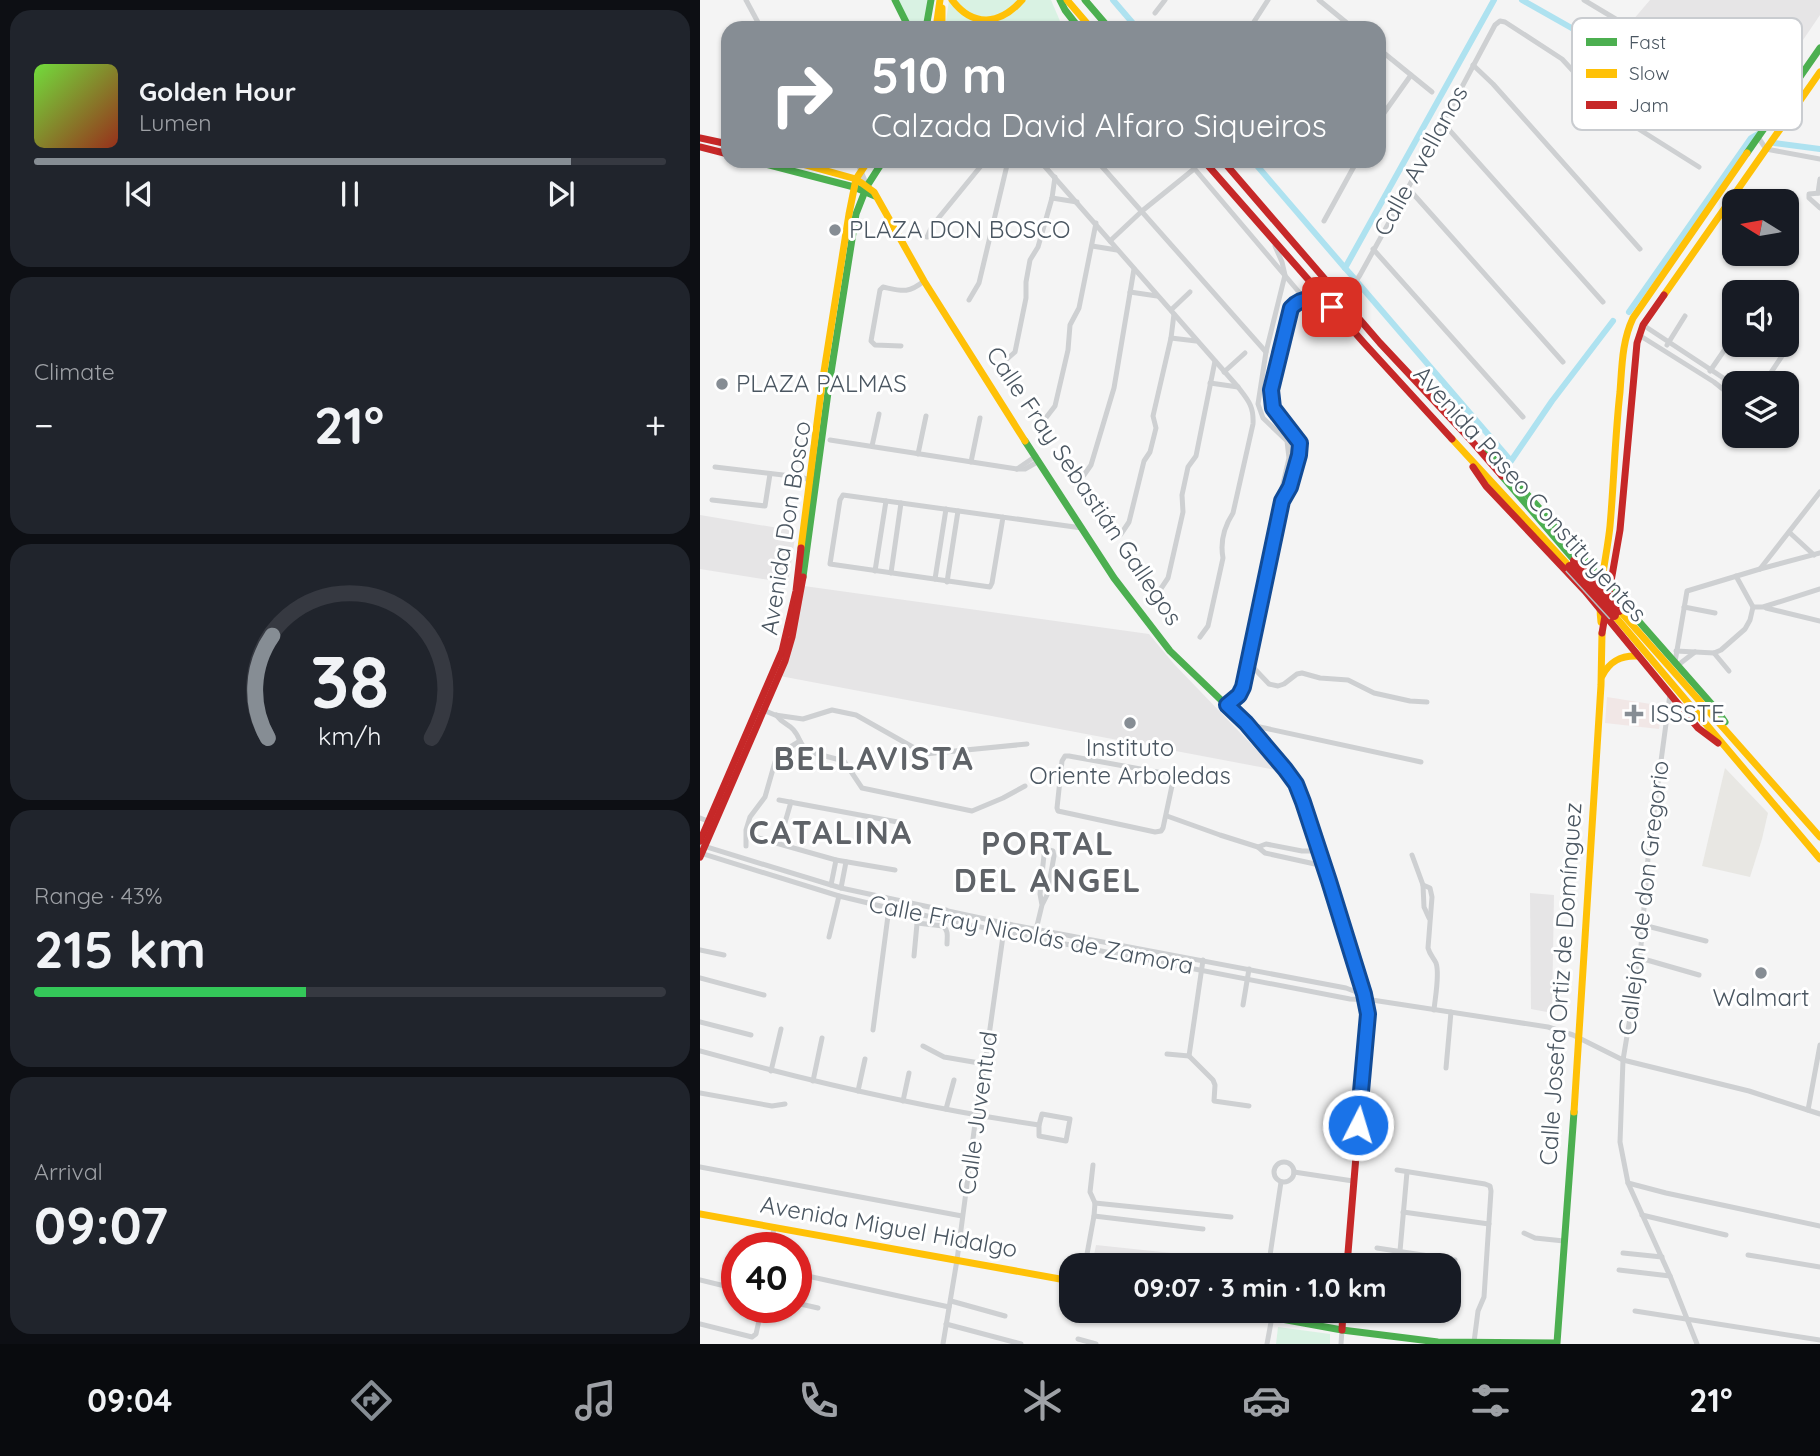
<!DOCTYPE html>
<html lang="en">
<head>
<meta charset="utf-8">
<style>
	body { margin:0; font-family:Quicksand,sans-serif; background:#20242c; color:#f1f3f6; height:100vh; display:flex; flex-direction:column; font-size:26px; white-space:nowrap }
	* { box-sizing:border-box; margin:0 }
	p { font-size:23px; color:#9ea1a6 }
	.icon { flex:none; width:38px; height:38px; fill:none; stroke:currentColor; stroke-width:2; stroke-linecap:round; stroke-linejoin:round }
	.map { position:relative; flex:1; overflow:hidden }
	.side { display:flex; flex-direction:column; gap:10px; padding:10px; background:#0d0f14; width:700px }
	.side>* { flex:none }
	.guide { position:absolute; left:21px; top:21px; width:665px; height:147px; border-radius:21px; box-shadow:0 2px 5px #0004; background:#868d94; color:#fff; overflow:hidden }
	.needle { width:46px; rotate:281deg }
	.buttons { position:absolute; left:1022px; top:189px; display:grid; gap:14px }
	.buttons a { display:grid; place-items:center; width:77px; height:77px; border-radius:14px; background:#171b24; box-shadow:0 2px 5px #0004; font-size:35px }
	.speed { position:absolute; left:21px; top:1232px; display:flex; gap:14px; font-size:35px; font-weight:700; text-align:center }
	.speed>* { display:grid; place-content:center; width:91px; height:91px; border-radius:50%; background:#171b24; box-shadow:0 2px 5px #0004; line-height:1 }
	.speed .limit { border:10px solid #d22; background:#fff; color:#111 }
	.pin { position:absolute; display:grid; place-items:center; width:60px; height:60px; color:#fff; margin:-30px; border-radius:14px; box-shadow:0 4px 10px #0006 }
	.me { position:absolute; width:77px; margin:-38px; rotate:5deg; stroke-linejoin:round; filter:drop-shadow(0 0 5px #0008) }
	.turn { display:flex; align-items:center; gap:24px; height:147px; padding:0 35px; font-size:32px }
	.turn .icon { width:91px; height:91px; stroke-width:2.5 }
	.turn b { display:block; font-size:49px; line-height:60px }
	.big { font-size:52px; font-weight:700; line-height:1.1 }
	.side .tile { flex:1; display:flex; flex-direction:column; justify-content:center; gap:10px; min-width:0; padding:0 24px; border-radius:21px; background:#20242c }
	.side .dial { align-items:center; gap:0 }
	.dial svg { height:182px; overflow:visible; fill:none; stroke:#363941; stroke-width:7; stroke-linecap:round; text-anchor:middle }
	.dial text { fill:#f1f3f6; stroke:none }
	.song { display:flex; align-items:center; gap:21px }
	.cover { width:84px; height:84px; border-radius:10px; background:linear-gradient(135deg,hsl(100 70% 55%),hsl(10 70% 35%)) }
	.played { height:7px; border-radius:4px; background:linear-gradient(90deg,#868d94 85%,#363941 85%) }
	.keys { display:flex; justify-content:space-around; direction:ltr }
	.heat { display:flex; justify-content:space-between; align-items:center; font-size:38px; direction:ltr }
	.charge { height:10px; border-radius:5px; background:linear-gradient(90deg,#34c759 43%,#363941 0) }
	.trip { position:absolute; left:359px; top:1253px; width:402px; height:70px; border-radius:21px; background:#171b24; box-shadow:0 2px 5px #0004; font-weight:700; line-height:70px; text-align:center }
	.tab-bar { display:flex; height:112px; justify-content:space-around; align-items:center; background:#090b0e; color:#9ea1a6 }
	.tab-bar .icon { width:49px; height:49px }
	.tab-bar .active { color:#868d94 }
	.tab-bar b { font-size:32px; color:#f1f3f6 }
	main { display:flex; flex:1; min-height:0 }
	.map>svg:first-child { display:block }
	.commercial { fill:#e8e7e3 }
	.education { fill:#e6e5e6 }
	.medical { fill:#f1e7e6 }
	.green { fill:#d9f2e3 }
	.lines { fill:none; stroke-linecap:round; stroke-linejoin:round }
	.canal { stroke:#aee2f0; stroke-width:6 }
	.street { stroke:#ced0d2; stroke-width:5 }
	.fast { stroke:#4caf50; stroke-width:7 }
	.slow { stroke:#ffc107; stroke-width:7 }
	.jam { stroke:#c62828; stroke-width:7 }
	.jam-bridge-casing { stroke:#b9bec3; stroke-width:13; stroke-linecap:butt }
	.jam-bridge { stroke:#c62828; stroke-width:10 }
	.route-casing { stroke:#114b97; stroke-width:18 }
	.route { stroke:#1a73e8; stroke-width:12 }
	.poi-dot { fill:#868d94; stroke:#fff; stroke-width:2.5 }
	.labels { text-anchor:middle; stroke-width:6; stroke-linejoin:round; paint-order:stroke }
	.street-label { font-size:24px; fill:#4a5661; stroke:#fff }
	.poi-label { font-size:24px; fill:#4a5661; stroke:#fff; text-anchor:start }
	.district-label { font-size:32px; font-weight:bold; letter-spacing:2px; fill:#5f6368; stroke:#fff }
	.key { fill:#fff; stroke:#c9ccd0; stroke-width:2 }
	.key-label { font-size:19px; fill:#4a5661 }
</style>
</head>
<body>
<main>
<section class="side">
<div class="tile">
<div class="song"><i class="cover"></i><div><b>Golden Hour</b><p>Lumen</p></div></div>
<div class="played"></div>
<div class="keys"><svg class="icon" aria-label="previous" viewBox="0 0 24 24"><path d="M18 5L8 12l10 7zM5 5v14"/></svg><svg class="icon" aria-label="pause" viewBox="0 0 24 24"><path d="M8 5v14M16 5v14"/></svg><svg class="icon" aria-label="next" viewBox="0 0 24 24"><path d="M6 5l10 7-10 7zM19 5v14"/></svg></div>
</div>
<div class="tile"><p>Climate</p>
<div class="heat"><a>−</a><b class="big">21°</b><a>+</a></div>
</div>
<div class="tile dial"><svg viewBox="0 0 100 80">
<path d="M14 69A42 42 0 1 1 86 69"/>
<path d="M14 69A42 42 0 0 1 16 24" stroke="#868d94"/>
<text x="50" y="56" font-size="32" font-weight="700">38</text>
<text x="50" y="72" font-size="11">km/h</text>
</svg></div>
<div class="tile"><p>Range · 43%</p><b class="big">215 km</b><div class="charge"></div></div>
<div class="tile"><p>Arrival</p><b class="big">09:07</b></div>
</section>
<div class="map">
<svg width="1120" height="1344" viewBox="0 0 1120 1344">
	<rect width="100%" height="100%" fill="#f4f4f4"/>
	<path class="commercial" d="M1025 768 1068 813 1062 839 1050 877 1002 866Z"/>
	<g class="education">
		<path d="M950 0H1120V15L1048 121 915 41Z"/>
		<path d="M0 515 96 531 88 583 0 569Z"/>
		<path d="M104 586 449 634 474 664 576 770 80 676Z"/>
		<path d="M830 893 854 895 852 1013 831 1009Z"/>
		<path d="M396 1245 509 1257 508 1265H392Z"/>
	</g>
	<path class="medical" d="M907 697 963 706 959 729 905 723Z"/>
	<g class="green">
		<path d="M198 0H229L223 28H212Z"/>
		<path d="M249 0H351L363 28H245Z"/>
		<path d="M578 1327 630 1334V1344H576Z"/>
	</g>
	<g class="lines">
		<g class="canal">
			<path d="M413 0 437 28"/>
			<path d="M822 0 891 39 917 50 1043 126"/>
			<path d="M1074 143 1120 149"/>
			<path d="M553 161 645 268 794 0"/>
			<path d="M645 268 654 278"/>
			<path d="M658 283 811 461 852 401 913 321"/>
			<path d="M929 312 1051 138 1058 134"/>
		</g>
		<g class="street">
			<path d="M46 0 61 28"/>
			<path d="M619 0 653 28"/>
			<path d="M884 0 919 21"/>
			<path d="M455 13 465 0"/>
			<path d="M550 28 568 0"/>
			<path d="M679 49 732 92"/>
			<path d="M773 65 793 84 940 249"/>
			<path d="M679 120 711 75"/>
			<path d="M743 123 903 302"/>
			<path d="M1058 137 1066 149 1120 159"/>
			<path d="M157 161 167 186"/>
			<path d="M340 161 538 387C548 400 554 406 553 424L533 513C524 527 520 542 523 558L508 626 500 637"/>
			<path d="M397 161 566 352"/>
			<path d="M488 161 604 298"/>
			<path d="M708 188 863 362"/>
			<path d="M1118 193 1120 179"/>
			<path d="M1120 193 1109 194V198L1120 208"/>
			<path d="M352 198 377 202"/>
			<path d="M624 221 657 161"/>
			<path d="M227 237 232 226 285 161"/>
			<path d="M410 241 442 211 494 169"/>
			<path d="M392 246 417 250"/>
			<path d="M673 249 823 417"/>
			<path d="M430 292 457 296"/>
			<path d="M269 300 279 283 308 161"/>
			<path d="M643 300 660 275 708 188 795 25 800 21 805 22 862 59 910 111 999 167"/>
			<path d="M471 310 490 292"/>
			<path d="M943 325 1034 385"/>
			<path d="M939 335 1014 382 1034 398"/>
			<path d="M471 338 496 341"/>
			<path d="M967 345 985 316"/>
			<path d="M201 346 175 345 171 341 180 290 183 287C202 291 208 294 224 281"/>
			<path d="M306 360 315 352 326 298V282L330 260 338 247 352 198 355 177"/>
			<path d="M1010 371 1034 336"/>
			<path d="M524 372 545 353"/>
			<path d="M510 383 538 387"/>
			<path d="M1064 383 1086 350"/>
			<path d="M345 419 355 406 368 350 370 325 379 308 396 223"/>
			<path d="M130 440 317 469H325L339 461"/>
			<path d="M172 446 179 414"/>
			<path d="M218 454 226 416"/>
			<path d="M271 462 280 418"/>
			<path d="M15 467 100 477 110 480"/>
			<path d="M317 469 336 456"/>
			<path d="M384 475 391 465 414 388 434 269"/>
			<path d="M583 498 590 487 599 455 600 443 573 408 571 390 591 308C603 295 613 298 627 304"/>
			<path d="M12 500 65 506 70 474"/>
			<path d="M303 517 292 583 290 587 130 564 140 500 143 495 382 528"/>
			<path d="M1089 532 1114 555"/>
			<path d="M421 534 429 522 444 461 450 452 456 428 453 416 471 338 474 314"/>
			<path d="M1060 569 1120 492"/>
			<path d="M175 571 186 501"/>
			<path d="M191 573 201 503"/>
			<path d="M235 579 246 509"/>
			<path d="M247 582 258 511"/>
			<path d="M460 590 468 578 483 512 482 495 488 467 496 456 515 361"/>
			<path d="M984 607 1015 613"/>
			<path d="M1053 607H1063L1120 589"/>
			<path d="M1066 608 1120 621"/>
			<path d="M976 651 1014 653 1021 650 1045 629 1050 620 1053 607 1036 576"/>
			<path d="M1014 653 1029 671"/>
			<path d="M975 662 987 591 1060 569 1120 553"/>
			<path d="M549 663 569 684 578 686 584 684 597 674 602 673 620 678 648 680 674 693 710 701 727 702"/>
			<path d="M978 665 995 652"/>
			<path d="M970 694 948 858 940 958 923 1060 920 1142 928 1183 970 1276 997 1344"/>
			<path d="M526 705 539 695 543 687 582 501V488L589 458 587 441 563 418 558 404 566 352 585 275 582 262 575 246"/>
			<path d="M61 709 75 715 103 719 132 710 156 715 225 754 327 744"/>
			<path d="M546 724 721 762"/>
			<path d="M100 741 106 751 144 761 162 788 272 811 303 798 325 786"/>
			<path d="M365 756H369L468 774 471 777 473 781 463 828 461 831 455 832 358 811 357 808 362 761Z"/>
			<path d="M79 800 203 823"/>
			<path d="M467 816 520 835 558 847 565 853 624 866"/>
			<path d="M0 818 8 821"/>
			<path d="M58 838 136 860 195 870"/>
			<path d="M79 843 91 802"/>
			<path d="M0 845 141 888 313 925 646 988 667 996"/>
			<path d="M46 846V830L50 817 65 797 75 762 82 752 100 741C92 722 86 728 76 715"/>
			<path d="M558 847 566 844 602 851H620"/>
			<path d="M0 853 139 896 189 908 334 938 650 999 672 1000 848 1027 873 1035 923 1060 1049 1091 1120 1114"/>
			<path d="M712 855 723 885 724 907 729 918"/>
			<path d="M131 885 136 860"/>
			<path d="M723 885 730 888 732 897 728 948C730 955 733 957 736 963 740 974 735 998 734 1010"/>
			<path d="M141 888 146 862"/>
			<path d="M217 923 243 926 246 910"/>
			<path d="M943 925 1006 941"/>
			<path d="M243 926C249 931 247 937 247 944"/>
			<path d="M129 937 139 896"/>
			<path d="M334 938 342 905 347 895 354 856 353 851 349 850 346 851 344 855 340 894 342 905"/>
			<path d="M0 950 24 955"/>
			<path d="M214 956 218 913"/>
			<path d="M940 958 999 975"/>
			<path d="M503 960 489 1056 513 1080 515 1085 514 1101 549 1106"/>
			<path d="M0 978 64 995"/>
			<path d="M543 1005 549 969"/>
			<path d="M0 1022 51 1035"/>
			<path d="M173 1030 189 908"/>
			<path d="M223 1046 244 1057 285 1064"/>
			<path d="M0 1051C112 1082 224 1108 339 1125"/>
			<path d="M467 1054 489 1056"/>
			<path d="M746 1068 751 1012"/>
			<path d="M71 1071 81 1029"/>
			<path d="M113 1081 122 1038"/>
			<path d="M158 1091 165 1059"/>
			<path d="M0 1093 72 1106 85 1104"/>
			<path d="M203 1101 209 1073"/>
			<path d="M246 1109 254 1080"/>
			<path d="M1108 1110 1120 1045"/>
			<path d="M342 1114 370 1119 366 1141 339 1136V1125Z"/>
			<circle cx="584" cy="1172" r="10"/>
			<path d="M0 1167 262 1216"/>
			<path d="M697 1170 785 1184 790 1186 791 1191 784 1297 778 1311 774 1342"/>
			<path d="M594 1172 653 1181"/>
			<path d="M928 1183 966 1193 1120 1226"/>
			<path d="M395 1203 531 1217"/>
			<path d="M703 1212 789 1224"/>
			<path d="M942 1215 1026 1235"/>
			<path d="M394 1216 503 1229"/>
			<path d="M824 1233 835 1238 864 1241"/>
			<path d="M71 1248 74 1227"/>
			<path d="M677 1248 755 1260"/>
			<path d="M700 1251 707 1172"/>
			<path d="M923 1253 962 1257"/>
			<path d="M1048 1255 1120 1267"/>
			<path d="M569 1262 581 1182"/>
			<path d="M385 1265 394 1216 395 1203 390 1192 393 1165"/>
			<path d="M919 1270 970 1276"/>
			<path d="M112 1277 249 1307"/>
			<path d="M0 1280 37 1289"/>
			<path d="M251 1301 305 1316"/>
			<path d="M96 1303 118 1308"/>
			<path d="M935 1311 1120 1340"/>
			<path d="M0 1324 52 1337 56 1334 62 1307"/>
			<path d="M246 1324 321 1344"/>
			<path d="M378 1339 396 1344"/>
			<path d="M243 1344 257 1260 276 1116 285 1064 304 929"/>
			<path d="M567 1344 572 1317"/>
			<path d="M641 1344 642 1330"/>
		</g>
		<g class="fast">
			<path d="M195 0 209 28"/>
			<path d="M360 0 365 10 379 28"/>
			<path d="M385 0 409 28"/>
			<path d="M226 28 231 0"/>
			<path d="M1047 153 1120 48"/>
			<path d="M54 161 154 187 175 196"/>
			<path d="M325 441 414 578 470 651 546 724 584 768"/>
			<path d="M787 453 803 467 1016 709 1025 722"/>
			<path d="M802 476 875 561"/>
			<path d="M103 577 129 385 156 214 167 186 183 161"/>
			<path d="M537 1311 642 1330 738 1342 857 1343 874 1112"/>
		</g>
		<g class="slow">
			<path d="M252 0C273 28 300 25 322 0"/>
			<path d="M367 0 391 28"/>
			<path d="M242 8V28"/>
			<path d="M236 28 240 0"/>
			<path d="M91 161 156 179 174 192 224 281 325 441"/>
			<path d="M964 295 1120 72"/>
			<path d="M752 439 870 567"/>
			<path d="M101 548 122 384 149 214 156 179 168 161"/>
			<path d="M919 610 1120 837"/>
			<path d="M914 615 1120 859"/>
			<path d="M901 622C897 591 907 557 910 526 914 481 915 436 920 392 922 366 922 341 933 318L1047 153"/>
			<path d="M902 676C910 661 921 655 938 656"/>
			<path d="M584 768 590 775 603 801 665 994 668 1014 666 1035"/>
			<path d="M874 1112 901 685 902 633"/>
			<path d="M0 1214 371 1281"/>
		</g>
		<g class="jam">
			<path d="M0 138 28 144"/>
			<path d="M0 147 28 154"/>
			<path d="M504 161 664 343 752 439"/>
			<path d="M523 161 680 343 769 438 802 476"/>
			<path d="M773 467 786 486 885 591 998 728 1018 743"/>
			<path d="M902 633 920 530 937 343 943 325 964 295"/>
			<path d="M0 841 82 651 96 591 101 548"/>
			<path d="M0 857 85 661 92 637 103 577"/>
			<path d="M647 1265 666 1035"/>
			<path d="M642 1330 643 1311"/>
		</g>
		<defs>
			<g id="jam-bridge">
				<path d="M875 561 919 610"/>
				<path d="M870 567 914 615"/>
			</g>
		</defs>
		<use href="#jam-bridge" class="jam-bridge-casing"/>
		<use href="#jam-bridge" class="jam-bridge"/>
	</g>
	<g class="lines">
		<defs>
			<path id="route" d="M632 307C616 300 604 294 591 308L571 390 573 408 600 443 599 455 590 487 582 501 543 687 539 695 527 705 546 723 585 769 596 784 603 802 629 881 664 994 668 1014 658 1125"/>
		</defs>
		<use href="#route" class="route-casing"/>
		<use href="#route" class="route"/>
	</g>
	<g class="poi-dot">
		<circle cx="135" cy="230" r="7"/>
		<circle cx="22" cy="384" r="7"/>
		<path d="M930.5 703.5h7v7h7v7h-7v7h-7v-7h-7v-7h7z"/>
		<circle cx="430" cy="723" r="7"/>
		<circle cx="1061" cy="973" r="7"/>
	</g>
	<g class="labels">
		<g class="street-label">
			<text transform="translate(721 161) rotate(-61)" y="8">Calle Avellanos</text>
			<text transform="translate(384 486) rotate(56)" y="8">Calle Fray Sebastián Gallegos</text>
			<text transform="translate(830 494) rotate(48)" y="8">Avenida Paseo Constituyentes</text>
			<text transform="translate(86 528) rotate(-81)" y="8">Avenida Don Bosco</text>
			<text transform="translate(944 898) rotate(-83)" y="8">Callejón de don Gregorio</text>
			<text transform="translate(331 935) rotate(11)" y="8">Calle Fray Nicolás de Zamora</text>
			<text transform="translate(861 984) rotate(-86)" y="8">Calle Josefa Ortiz de Domínguez</text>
			<text transform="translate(278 1113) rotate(-82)" y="8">Calle Juventud</text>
			<text transform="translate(189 1227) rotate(10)" y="8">Avenida Miguel Hidalgo</text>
		</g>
		<g class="poi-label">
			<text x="149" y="238">PLAZA DON BOSCO</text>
			<text x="36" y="392">PLAZA PALMAS</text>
			<text x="950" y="722">ISSSTE</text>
			<text x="430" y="756" text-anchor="middle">Instituto<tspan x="430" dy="28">Oriente Arboledas</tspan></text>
			<text x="1061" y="1006" text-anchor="middle">Walmart</text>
		</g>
		<g class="district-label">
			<text x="174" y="770">BELLAVISTA</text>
			<text x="131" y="844">CATALINA</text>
			<text x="348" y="855">PORTAL<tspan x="348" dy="37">DEL ANGEL</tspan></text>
		</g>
	</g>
	<rect x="872" y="18" width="230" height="112" rx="10" class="key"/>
	<rect x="886" y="38" width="31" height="8" fill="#4caf50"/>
	<rect x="886" y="69" width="31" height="9" fill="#ffc107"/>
	<rect x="886" y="101" width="31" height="8" fill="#c62828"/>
	<g class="key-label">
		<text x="929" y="49">Fast</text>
		<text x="929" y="80">Slow</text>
		<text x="929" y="112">Jam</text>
	</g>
</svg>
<div class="buttons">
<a><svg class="needle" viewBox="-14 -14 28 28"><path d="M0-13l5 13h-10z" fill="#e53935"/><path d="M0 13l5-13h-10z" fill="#9ea1a6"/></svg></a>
<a><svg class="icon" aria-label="sound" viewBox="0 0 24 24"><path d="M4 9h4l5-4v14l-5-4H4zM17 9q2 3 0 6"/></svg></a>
<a><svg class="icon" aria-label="layers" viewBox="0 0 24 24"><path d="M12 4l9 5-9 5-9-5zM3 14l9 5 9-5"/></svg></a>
</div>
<div class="speed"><div class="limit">40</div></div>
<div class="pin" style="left:632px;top:307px;background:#d93025"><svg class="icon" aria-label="arrive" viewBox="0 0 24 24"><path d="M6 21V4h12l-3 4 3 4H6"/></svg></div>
<svg class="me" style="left:658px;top:1125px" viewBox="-20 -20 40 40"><circle r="17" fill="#1a73e8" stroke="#fff" stroke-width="3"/><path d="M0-11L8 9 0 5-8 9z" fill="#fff"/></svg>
<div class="trip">09:07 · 3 min · 1.0 km</div>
<div class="guide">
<div class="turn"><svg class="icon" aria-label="right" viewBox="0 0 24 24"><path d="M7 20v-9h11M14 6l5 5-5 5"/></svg><div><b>510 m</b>Calzada David Alfaro Siqueiros</div></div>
</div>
</div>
</main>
<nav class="tab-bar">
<b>09:04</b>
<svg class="icon active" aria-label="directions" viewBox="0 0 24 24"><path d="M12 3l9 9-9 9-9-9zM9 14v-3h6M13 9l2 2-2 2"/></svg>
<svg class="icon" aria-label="music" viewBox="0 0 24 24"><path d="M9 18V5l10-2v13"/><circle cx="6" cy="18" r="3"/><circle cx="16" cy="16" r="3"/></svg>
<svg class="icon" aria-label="phone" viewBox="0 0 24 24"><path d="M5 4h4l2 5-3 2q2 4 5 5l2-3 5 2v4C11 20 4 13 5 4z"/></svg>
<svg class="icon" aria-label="climate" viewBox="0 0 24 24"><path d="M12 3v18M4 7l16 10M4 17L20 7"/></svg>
<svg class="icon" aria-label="car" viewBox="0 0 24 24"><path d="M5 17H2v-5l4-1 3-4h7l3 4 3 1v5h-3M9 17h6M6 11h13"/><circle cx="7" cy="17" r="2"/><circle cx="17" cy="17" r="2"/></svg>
<svg class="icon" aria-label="filters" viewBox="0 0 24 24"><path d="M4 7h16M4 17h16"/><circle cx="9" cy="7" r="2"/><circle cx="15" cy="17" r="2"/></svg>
<b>21°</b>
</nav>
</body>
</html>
